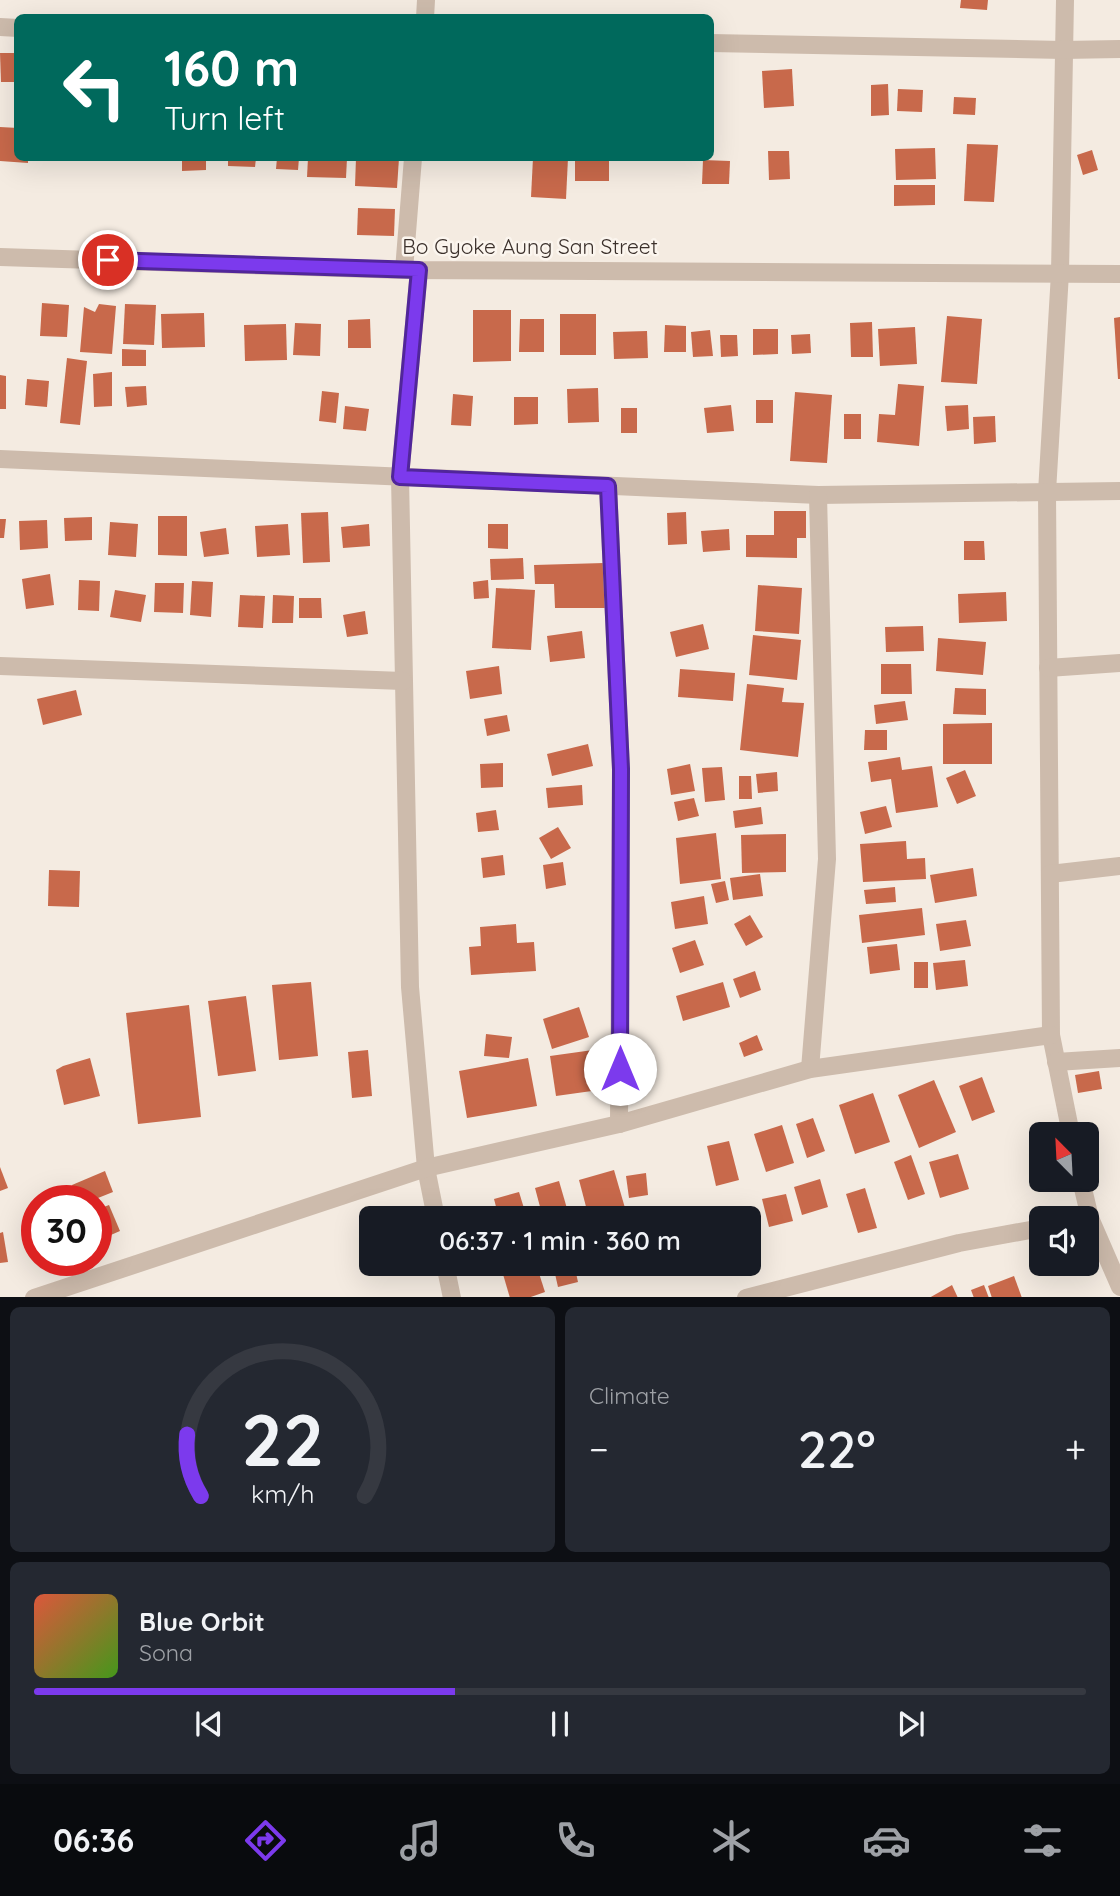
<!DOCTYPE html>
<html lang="en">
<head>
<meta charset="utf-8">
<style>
	body { margin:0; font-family:Quicksand,sans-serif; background:#242831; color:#f1f3f6; height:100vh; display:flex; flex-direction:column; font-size:26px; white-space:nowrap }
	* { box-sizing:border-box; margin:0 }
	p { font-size:23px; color:#9ea1a6 }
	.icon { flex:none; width:38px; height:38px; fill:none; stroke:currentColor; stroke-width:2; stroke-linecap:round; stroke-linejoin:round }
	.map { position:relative; height:1297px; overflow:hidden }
	.panel { display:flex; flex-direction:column; gap:10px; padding:10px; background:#0d0f14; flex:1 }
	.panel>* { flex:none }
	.guide { position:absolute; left:14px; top:14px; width:700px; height:147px; border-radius:10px; box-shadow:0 7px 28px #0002; background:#00695c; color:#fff; overflow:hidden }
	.needle { width:46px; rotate:336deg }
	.tools { position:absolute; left:1029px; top:1122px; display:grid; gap:14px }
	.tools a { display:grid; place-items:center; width:70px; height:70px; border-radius:10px; background:#171b24; box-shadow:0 7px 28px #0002; font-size:35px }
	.speed { position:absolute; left:21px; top:1185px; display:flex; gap:14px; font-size:35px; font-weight:700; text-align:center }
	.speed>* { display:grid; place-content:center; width:91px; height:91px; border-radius:50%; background:#171b24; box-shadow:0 7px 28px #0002; line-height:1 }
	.speed .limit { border:10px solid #d22; background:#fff; color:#111 }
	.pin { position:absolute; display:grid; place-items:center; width:60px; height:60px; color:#fff; margin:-30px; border:4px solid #fff; border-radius:50%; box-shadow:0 2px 7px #0007 }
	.me { position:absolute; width:77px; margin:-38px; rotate:0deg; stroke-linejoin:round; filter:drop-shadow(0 0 5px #0008) }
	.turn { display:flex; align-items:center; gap:24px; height:147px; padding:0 35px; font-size:32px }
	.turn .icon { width:91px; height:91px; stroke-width:2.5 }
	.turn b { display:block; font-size:49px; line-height:60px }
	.big { font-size:52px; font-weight:600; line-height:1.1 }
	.panel .card { flex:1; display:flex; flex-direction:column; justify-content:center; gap:10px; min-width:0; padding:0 24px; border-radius:10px; background:#242831 }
	.panel .dial { align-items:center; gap:0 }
	.dial svg { height:182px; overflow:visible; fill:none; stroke:#363941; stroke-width:7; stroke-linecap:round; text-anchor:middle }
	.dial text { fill:#f1f3f6; stroke:none }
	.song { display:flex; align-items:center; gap:21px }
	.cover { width:84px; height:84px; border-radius:10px; background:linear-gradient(135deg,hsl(10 70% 55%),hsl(100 70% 35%)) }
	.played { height:7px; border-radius:4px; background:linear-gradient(90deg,#7c3aed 40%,#363941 40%) }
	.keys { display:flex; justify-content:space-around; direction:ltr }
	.heat { display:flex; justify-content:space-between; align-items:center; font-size:38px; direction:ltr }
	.panel .tiles { flex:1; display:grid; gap:10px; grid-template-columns:1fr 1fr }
	.card:last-child { grid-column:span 2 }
	.trip { position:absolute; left:359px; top:1206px; width:402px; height:70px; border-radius:10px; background:#171b24; box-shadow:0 7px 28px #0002; font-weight:600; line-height:70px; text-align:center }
	.menu { display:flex; height:112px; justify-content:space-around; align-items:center; background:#090b0e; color:#9ea1a6 }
	.menu .icon { width:49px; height:49px }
	.menu .current { color:#7c3aed }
	.menu b { font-size:32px; color:#f1f3f6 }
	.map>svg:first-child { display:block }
	.building { fill:#c8694b }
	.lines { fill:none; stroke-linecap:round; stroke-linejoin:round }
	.minor { stroke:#cdbbac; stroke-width:18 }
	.route-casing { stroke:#51269a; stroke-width:18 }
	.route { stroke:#7c3aed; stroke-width:12 }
	.labels { text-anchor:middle; stroke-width:5; stroke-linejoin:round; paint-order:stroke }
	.street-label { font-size:21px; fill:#3b302b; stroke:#fbf5ee }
</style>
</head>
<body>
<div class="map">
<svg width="1120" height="1298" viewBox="0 0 1120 1298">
	<rect width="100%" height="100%" fill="#f4ebe1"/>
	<g class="building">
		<path d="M961 0H988L987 10 960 8Z"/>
		<path d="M0 53H18V82H1Z"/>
		<path d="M792 69 794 106 764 108 762 71Z"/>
		<path d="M888 84 889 115 871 116V85Z"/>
		<path d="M898 89 923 90 922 112 897 111Z"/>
		<path d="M954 97 976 98 975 115 953 114Z"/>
		<path d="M0 127 18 128V158H28V163L0 161Z"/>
		<path d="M967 144 998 145 994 202 964 201Z"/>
		<path d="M935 148 936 179 896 180 895 149Z"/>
		<path d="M1092 150 1098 170 1083 175 1077 155Z"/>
		<path d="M768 151H789L790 179 769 180Z"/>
		<path d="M182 158H206V170L182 171Z"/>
		<path d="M228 158H256L255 167 228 166Z"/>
		<path d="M277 158H299L298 170 276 169Z"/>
		<path d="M308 158H347L346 178 307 177Z"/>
		<path d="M356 158H399L397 188 355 186Z"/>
		<path d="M533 158H568L566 199 531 197Z"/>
		<rect x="575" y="158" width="34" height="23"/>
		<path d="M703 160 730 161 729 184H702Z"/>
		<path d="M894 185H935V205L894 206Z"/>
		<path d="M358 208 395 209 394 236 357 235Z"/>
		<path d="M42 303 69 305 67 337 40 336Z"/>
		<path d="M99 304 116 306 112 354 80 352 84 307 95 312Z"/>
		<path d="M125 304 156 305 154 345 123 344Z"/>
		<path d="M473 310H511V361L473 362Z"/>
		<path d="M204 313 205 347 162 348 161 314Z"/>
		<rect x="560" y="314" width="36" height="41"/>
		<path d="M947 316 982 319 977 384 941 382Z"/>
		<path d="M1120 317V379H1118L1114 318Z"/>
		<path d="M370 319 371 348H348V320Z"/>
		<path d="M520 319H544V352H519Z"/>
		<path d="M872 322 873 357H851L850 323Z"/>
		<path d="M295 323 321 324 320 356 293 355Z"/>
		<path d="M286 324 287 360 245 361 244 325Z"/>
		<path d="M665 325 686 326V352H664Z"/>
		<path d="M915 327 917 364 880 366 878 329Z"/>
		<path d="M753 329H778V354L753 355Z"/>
		<path d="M710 330 713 356 693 357 691 332Z"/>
		<path d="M647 331 648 358 614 359 613 332Z"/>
		<path d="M810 334 811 353 792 354 791 335Z"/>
		<path d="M720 335H737L738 356 721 357Z"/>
		<path d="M122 349 146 350V366H122Z"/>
		<path d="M67 358 87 361 80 425 60 423Z"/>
		<path d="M112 372V406L94 407 93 374Z"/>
		<path d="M0 375 6 376V409H0Z"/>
		<path d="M27 379 49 381 47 407 25 405Z"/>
		<path d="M898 384 924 386 919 446 877 442 879 414 895 415Z"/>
		<path d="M146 386 147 405 127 407 125 387Z"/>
		<path d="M598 388 599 422 568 423 567 389Z"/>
		<path d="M322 391 339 393 336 423 319 421Z"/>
		<path d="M795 392 832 395 827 463 790 461Z"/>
		<path d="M453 394 473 396 471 426 451 425Z"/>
		<path d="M514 397H538V424L514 425Z"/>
		<rect x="756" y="400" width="17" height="23"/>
		<path d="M731 405 734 431 707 433 704 408Z"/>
		<path d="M968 405 969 429 947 431 945 406Z"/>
		<path d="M345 406 369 409 366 431 343 429Z"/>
		<rect x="621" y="408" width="16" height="25"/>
		<rect x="844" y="414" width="17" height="25"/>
		<path d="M995 416 996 442 974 444 973 417Z"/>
		<path d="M774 511H806V538H797V558L746 557V535H774Z"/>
		<path d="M328 512 330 562 303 563 301 513Z"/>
		<path d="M686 512 687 544 668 545 667 513Z"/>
		<path d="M158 516H187V556L158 555Z"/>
		<path d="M92 517V540L65 541 64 518Z"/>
		<path d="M0 519H6L4 538H0Z"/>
		<path d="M47 520 48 548 20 550 19 521Z"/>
		<path d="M110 522 138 524 136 557 108 555Z"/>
		<path d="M288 524 290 555 257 557 255 526Z"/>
		<path d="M369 524 370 546 343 548 341 527Z"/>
		<path d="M488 524H508V549L488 548Z"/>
		<path d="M226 528 229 554 204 557 200 532Z"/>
		<path d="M729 529 730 550 703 552 701 531Z"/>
		<path d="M964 541H984L985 560H964Z"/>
		<path d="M523 558 524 579 491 580 490 559Z"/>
		<path d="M604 563 605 608H555L554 584H535L534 565Z"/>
		<path d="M50 574 54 605 26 609 22 579Z"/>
		<path d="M79 580 100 581 99 611 78 610Z"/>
		<path d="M488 580 489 598 474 599 473 582Z"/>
		<path d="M192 581 213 582 211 617 190 615Z"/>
		<path d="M155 583H184L183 613 154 612Z"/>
		<path d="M758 585 802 588 799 634 755 631Z"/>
		<path d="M496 588 535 590 531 650 492 648Z"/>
		<path d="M115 590 146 595 141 622 110 617Z"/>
		<path d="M1006 592 1007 621 959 623 958 594Z"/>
		<path d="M240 595 265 596 263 628 238 627Z"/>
		<path d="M273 595 294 596 293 623H272Z"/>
		<path d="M299 598H321L322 618H299Z"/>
		<path d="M365 611 368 634 347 637 343 615Z"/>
		<path d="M703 624 709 649 676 657 670 632Z"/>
		<path d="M923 626 924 651 886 652 885 627Z"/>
		<path d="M582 631 585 658 550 662 547 636Z"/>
		<path d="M753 635 801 640 797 680 749 675Z"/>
		<path d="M938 638 986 642 983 675 936 671Z"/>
		<path d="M881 664H911L912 694H881Z"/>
		<path d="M499 666 502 694 470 699 466 671Z"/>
		<path d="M680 669 735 673 733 701 678 697Z"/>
		<path d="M747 684 784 688 782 702 804 703 798 757 740 750Z"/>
		<path d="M955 688 986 689V715L953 714Z"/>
		<path d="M76 690 82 715 43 725 37 699Z"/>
		<path d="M905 701 908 720 876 724 874 705Z"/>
		<path d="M507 715 510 731 487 736 484 719Z"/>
		<path d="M992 723V764H943V724Z"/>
		<path d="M865 730H887V750H864Z"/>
		<path d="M588 744 593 766 552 776 547 754Z"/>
		<path d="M900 757 902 770 932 766 938 807 896 813 891 779 871 782 868 762Z"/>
		<path d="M503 763V787L481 788 480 764Z"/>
		<path d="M690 764 695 791 671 795 667 769Z"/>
		<path d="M722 767 725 800 705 802 702 768Z"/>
		<path d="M965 770 976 796 957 804 946 778Z"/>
		<path d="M777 772 778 791 758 793 756 774Z"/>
		<path d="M739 776H751L752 799H739Z"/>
		<path d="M582 785 583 805 548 808 546 788Z"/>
		<path d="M694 798 699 816 678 821 674 802Z"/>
		<path d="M886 806 892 827 865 834 860 812Z"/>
		<path d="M761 807 763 824 735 828 733 811Z"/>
		<path d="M496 810 499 830 478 832 476 813Z"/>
		<path d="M558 827 571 848 551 859 539 838Z"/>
		<path d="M716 833 721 879 680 884 676 838Z"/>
		<path d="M786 834V872L742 873 741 835Z"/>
		<path d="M906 841 907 859 925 858 926 879 863 882 860 844Z"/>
		<path d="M503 855 505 875 483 878 481 858Z"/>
		<path d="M563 862 566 885 546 889 543 865Z"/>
		<path d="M973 868 977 896 935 903 930 875Z"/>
		<path d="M49 870 80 871 79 907 48 906Z"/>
		<path d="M760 874 763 896 733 900 730 878Z"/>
		<path d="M725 881 729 900 716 903 711 884Z"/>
		<path d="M895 887 896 902 866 904 864 890Z"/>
		<path d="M704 896 708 924 675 929 671 902Z"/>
		<path d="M922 908 925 935 862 943 859 915Z"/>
		<path d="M750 915 763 937 746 946 734 924Z"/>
		<path d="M966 920 971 946 940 951 936 924Z"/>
		<path d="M516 924 517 943 534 942 536 971 471 975 469 947 481 946 480 927Z"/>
		<path d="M695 940 704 965 680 973 672 948Z"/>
		<path d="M897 944 900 970 870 974 867 947Z"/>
		<path d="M965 960 968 986 936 990 933 963Z"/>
		<rect x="914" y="962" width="14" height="26"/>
		<path d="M755 971 761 990 740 998 733 979Z"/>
		<path d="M311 982 318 1056 279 1060 272 985Z"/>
		<path d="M723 982 730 1007 683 1021 676 996Z"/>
		<path d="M246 996 256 1071 218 1076 208 1001Z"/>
		<path d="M189 1005 201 1117 138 1124 126 1013Z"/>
		<path d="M579 1007 589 1037 552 1049 543 1019Z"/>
		<path d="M486 1034 512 1037 509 1058 484 1056Z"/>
		<path d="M757 1035 763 1050 744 1057 739 1043Z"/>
		<path d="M368 1050 372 1096 352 1098 348 1052Z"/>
		<path d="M593 1050 599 1090 556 1096 550 1056Z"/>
		<path d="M90 1058 100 1096 64 1105 56 1070 63 1066Z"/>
		<path d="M528 1058 537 1106 467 1118 459 1071Z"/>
		<path d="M1099 1071 1102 1089 1078 1093 1075 1075Z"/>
		<path d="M982 1077 995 1112 972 1121 959 1086Z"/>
		<path d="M934 1080 956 1132 919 1148 898 1095Z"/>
		<path d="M873 1093 890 1142 855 1154 839 1105Z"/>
		<path d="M813 1118 825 1151 807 1158 796 1124Z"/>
		<path d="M782 1125 794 1163 766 1172 754 1134Z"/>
		<path d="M729 1141 739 1180 716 1186 707 1146Z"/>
		<path d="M958 1154 969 1189 940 1198 929 1162Z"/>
		<path d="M911 1155 925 1194 908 1200 894 1162Z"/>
		<path d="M0 1167 8 1188 0 1191Z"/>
		<path d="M614 1170 625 1208 589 1218 579 1180Z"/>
		<path d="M105 1171 113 1192 93 1200H78L72 1185Z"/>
		<path d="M646 1173 648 1195 629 1198 626 1176Z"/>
		<path d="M820 1179 828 1207 802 1215 794 1187Z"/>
		<path d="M559 1181 568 1212 543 1218 535 1188Z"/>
		<path d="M865 1188 877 1228 858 1233 846 1194Z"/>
		<path d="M519 1192 527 1218H499L494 1199Z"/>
		<path d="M786 1194 793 1221 769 1227 762 1199Z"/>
		<path d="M109 1205 120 1231 97 1241 96 1210Z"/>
		<path d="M705 1210 708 1218H683V1217Z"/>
		<path d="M3 1232 8 1262 0 1263V1233Z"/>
		<path d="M500 1264H536L545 1292 528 1298H510Z"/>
		<path d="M560 1264H574L578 1282 558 1287 553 1265Z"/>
		<path d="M603 1264H633L634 1267 605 1274Z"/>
		<path d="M1014 1276 1022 1298H992L988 1286Z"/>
		<path d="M952 1285 958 1298H929Z"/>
		<path d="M984 1285 989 1298H974L971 1290Z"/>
	</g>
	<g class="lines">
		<g class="minor">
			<path d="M1065 0 1060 273 1047 492 1051 1035 1071 1134"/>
			<path d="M425 18 426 0"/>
			<path d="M0 27 18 28"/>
			<path d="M710 43 1063 50 1120 49"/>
			<path d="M0 257 404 270 1120 274"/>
			<path d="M404 270 413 158"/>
			<path d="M419 270 400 477 410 987 426 1168 436 1218"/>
			<path d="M0 459 818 495 1120 491"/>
			<path d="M608 486 621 769 619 1124"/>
			<path d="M0 666 403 681"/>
			<path d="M1048 668 1120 663"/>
			<path d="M1050 874 1120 866"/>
			<path d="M1056 1062 1120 1058"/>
			<path d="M810 1069 827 859 818 495"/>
			<path d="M1081 1180 1090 1218 1120 1287"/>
			<path d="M445 1264 452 1298"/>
			<path d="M34 1298 426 1168 619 1124 810 1069 1051 1035"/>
			<path d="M746 1298 959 1243 1041 1228"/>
		</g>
	</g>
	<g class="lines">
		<defs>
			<path id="route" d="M108 260 419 270 400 477 608 486 621 769 620 1069"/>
		</defs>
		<use href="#route" class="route-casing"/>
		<use href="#route" class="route"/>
	</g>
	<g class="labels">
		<g class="street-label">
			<text x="530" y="254">Bo Gyoke Aung San Street</text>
		</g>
	</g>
</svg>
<div class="tools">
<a><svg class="needle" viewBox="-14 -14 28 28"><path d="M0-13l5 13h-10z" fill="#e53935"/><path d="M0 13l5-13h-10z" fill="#9ea1a6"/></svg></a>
<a><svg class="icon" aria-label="sound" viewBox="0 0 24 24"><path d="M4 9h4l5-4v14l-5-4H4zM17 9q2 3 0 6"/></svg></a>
</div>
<div class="speed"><div class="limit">30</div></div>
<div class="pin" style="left:108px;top:260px;background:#d93025"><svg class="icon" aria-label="arrive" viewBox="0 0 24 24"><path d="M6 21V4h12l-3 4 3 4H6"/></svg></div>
<svg class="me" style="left:620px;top:1069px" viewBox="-20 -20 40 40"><circle r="19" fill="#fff"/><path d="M0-13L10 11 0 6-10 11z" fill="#7c3aed"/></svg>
<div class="trip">06:37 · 1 min · 360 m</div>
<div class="guide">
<div class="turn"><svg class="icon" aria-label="left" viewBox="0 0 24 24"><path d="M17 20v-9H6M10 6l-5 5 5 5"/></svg><div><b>160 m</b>Turn left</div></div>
</div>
</div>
<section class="panel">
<div class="tiles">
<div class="card dial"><svg viewBox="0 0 100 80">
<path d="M14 69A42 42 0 1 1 86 69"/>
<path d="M14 69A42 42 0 0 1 8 42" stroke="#7c3aed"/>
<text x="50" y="56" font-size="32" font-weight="700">22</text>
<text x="50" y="72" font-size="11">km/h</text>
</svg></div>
<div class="card"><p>Climate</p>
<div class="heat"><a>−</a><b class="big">22°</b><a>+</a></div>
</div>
<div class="card">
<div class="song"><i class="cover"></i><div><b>Blue Orbit</b><p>Sona</p></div></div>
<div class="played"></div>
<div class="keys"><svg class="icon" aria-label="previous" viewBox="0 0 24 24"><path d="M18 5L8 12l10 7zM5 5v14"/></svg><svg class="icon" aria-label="pause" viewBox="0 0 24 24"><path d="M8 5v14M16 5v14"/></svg><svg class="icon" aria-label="next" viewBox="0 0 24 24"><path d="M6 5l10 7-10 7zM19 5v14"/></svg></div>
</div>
</div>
</section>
<nav class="menu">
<b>06:36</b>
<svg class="icon current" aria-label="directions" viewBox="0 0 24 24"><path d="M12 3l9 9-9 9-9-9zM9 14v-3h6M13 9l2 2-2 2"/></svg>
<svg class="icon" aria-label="music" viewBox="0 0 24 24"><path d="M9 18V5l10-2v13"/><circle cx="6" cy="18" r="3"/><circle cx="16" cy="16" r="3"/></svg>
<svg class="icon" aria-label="phone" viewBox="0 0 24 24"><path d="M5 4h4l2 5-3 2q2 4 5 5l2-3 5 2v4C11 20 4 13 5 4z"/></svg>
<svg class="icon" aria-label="climate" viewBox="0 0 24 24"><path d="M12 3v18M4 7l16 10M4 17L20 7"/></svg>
<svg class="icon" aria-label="car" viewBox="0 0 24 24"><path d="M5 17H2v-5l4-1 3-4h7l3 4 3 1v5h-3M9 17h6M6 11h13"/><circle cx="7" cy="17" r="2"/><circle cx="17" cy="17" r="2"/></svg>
<svg class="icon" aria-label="filters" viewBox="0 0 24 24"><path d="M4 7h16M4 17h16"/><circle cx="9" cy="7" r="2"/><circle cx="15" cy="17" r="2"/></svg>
</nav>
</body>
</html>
